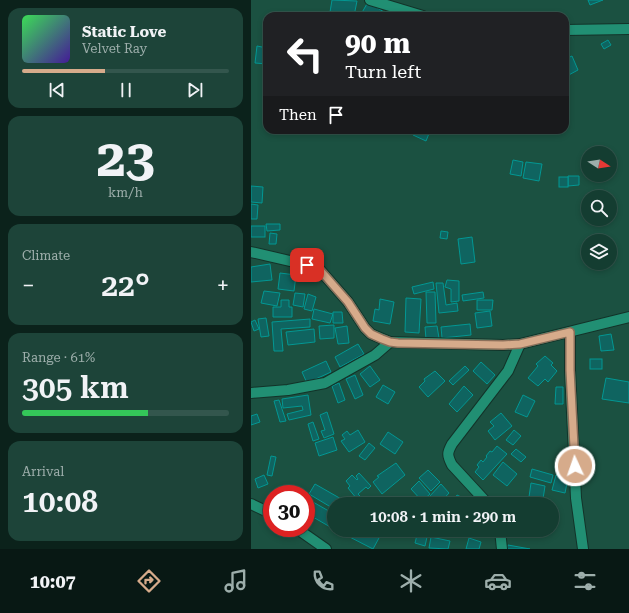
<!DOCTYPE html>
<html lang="en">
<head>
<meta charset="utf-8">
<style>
	body { margin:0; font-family:"Roboto Serif",serif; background:#1d4439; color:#f1f3f6; height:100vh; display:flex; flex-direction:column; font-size:15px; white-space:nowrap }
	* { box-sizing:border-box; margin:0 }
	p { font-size:13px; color:#9daeab }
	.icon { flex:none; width:22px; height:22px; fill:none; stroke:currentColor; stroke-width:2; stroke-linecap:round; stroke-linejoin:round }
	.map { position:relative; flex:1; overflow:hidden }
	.sheet { display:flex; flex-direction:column; gap:8px; padding:8px; background:#0b221b; width:251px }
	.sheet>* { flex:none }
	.hud { position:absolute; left:12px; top:12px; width:306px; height:122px; border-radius:12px; box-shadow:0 2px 6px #0003,0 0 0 1px #33564d; background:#202124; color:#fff; overflow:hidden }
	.needle { width:26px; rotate:102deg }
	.tools { position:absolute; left:330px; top:146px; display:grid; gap:8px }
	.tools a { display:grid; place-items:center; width:36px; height:36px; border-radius:50%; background:#143d31; box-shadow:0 2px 6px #0003,0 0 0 1px #33564d; font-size:20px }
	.speed { position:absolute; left:12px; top:485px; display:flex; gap:8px; font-size:20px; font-weight:700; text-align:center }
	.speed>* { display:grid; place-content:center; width:52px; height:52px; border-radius:50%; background:#143d31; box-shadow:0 2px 6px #0003,0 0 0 1px #33564d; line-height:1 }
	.speed .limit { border:6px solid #d22; background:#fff; color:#111 }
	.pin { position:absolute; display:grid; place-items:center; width:34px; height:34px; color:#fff; margin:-17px; border-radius:8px; box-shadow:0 2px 6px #0006 }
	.me { position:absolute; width:44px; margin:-22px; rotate:357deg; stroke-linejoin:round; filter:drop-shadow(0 0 3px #0008) }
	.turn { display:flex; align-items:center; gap:14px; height:84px; padding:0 16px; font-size:18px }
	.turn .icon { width:52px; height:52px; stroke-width:2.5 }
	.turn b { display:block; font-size:28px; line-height:34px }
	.then { display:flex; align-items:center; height:38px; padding:0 16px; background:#0003; gap:8px; font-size:15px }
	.big { font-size:30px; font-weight:600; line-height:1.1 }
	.sheet .tile { flex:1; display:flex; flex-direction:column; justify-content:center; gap:6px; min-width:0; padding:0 14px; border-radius:12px; background:#1d4439 }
	.sheet .dial { align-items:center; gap:0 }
	.dial b { font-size:52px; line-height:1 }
	.song { display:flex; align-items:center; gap:12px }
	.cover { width:48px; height:48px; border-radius:6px; background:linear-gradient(135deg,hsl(130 70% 55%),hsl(260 70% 35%)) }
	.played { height:4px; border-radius:2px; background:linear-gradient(90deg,#d6ab8b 40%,#33564d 40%) }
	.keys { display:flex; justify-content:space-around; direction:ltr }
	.heat { display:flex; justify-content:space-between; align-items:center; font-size:22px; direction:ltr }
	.charge { height:6px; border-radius:3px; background:linear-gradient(90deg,#34c759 61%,#33564d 0) }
	.trip { position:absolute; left:76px; top:497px; width:232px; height:40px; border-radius:20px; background:#143d31; box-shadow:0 2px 6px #0003,0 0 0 1px #33564d; font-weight:600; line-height:40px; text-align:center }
	.dock { display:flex; height:64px; justify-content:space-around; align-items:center; background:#081814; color:#9daeab }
	.dock .icon { width:28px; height:28px }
	.dock .on { color:#d6ab8b }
	.dock b { font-size:18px; color:#f1f3f6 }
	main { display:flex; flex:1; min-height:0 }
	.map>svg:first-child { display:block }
	.building { fill:#0f6460; stroke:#039793 }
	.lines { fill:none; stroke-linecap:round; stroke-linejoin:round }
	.minor-casing { stroke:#133329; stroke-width:12 }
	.minor { stroke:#218f73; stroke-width:10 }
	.route-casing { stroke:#8b6f5a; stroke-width:10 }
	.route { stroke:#d6ab8b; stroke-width:7 }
</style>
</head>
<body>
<main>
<section class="sheet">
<div class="tile">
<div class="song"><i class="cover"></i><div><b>Static Love</b><p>Velvet Ray</p></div></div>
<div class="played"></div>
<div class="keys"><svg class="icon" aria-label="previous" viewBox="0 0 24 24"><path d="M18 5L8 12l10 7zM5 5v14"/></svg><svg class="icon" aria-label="pause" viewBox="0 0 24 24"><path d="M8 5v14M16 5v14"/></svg><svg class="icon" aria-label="next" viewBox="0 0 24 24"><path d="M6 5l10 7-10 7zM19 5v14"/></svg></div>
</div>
<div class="tile dial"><b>23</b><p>km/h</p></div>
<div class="tile"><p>Climate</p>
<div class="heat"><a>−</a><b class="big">22°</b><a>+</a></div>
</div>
<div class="tile"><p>Range · 61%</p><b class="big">305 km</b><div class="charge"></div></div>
<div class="tile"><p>Arrival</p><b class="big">10:08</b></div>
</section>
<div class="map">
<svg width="378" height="549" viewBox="0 0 378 549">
	<rect width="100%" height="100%" fill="#1b5141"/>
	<g class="building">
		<path d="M81 0 106 1 103 16H96L79 12Z"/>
		<path d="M337 0H352L339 5Z"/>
		<path d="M117 2 133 12 131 16H109Z"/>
		<path d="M357 40 360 45 353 49 350 44Z"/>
		<path d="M6 46 16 48V64L4 63Z"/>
		<path d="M321 56 327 70 314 77V59Z"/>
		<path d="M164 130H176L179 131 175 141 162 135Z"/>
		<path d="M262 160 272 162 270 176 259 174Z"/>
		<path d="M275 162 291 164 288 181 272 178Z"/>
		<path d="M317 176H328V185L317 186Z"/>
		<rect x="308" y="177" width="9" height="10"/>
		<path d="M0 186 12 187 11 203 0 202Z"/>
		<path d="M0 204 7 205 6 219H0Z"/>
		<path d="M15 224H29V230L16 231Z"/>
		<rect x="0" y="226" width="14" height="11"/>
		<path d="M190 231 197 232 196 239 189 238Z"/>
		<path d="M19 233 26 234 25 244H18Z"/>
		<path d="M221 237 224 262 210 264 207 239Z"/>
		<path d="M19 264 21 280 0 282V267Z"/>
		<path d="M29 273 45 275 43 291 27 289Z"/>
		<path d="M196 280 208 281V301L200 302V289L194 287Z"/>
		<path d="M182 282 183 289 163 294 161 287Z"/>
		<path d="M185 283H192L195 305 206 303 207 311 188 313Z"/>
		<path d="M13 291 29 293 26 306 10 303Z"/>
		<path d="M175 292H184L185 323H176Z"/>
		<path d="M232 292 233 298 212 301 211 295Z"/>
		<path d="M44 293 54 294 52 307 42 305Z"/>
		<path d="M57 294 65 297 61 311 53 309Z"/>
		<path d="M155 298 170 299 168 333 154 332Z"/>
		<path d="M129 299 143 302 139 324 122 321 124 309 128 310Z"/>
		<path d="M30 300H38V307H41V317H22V307H30Z"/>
		<path d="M226 300H242L241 310H226Z"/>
		<path d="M63 309 82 314 79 323 61 319Z"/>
		<path d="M239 311 241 326 226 328 224 313Z"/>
		<path d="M82 312H91L92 323H82Z"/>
		<path d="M15 318 18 336 10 337 7 319Z"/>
		<path d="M59 319V327L30 329 32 351H23L21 322Z"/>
		<path d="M4 320 8 329 3 331 0 322Z"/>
		<path d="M219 324 220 335 191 338 190 327Z"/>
		<path d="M83 325V338L69 339 68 326Z"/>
		<path d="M96 326 98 343 87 344 84 328Z"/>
		<path d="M186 326 188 338 175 339 174 327Z"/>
		<path d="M63 329 64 342 37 345 35 332Z"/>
		<path d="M360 334 363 350 350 351 348 336Z"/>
		<path d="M107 344 113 354 89 367 84 357Z"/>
		<path d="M294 356 302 363 300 365 306 371 297 382 294 379 287 386 277 378 287 366 285 364Z"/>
		<rect x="339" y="359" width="12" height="10"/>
		<path d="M75 361 80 372 56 383 51 372Z"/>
		<path d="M230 362 244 375 236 384 222 371Z"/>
		<path d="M119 366 129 380 119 387 109 374Z"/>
		<path d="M214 366 218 370 202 385 198 381Z"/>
		<path d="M184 371 194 381 177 397 168 387 174 381 173 379Z"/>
		<path d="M104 375 112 395 104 399 95 379Z"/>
		<path d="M355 378 378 382V403L351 399Z"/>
		<path d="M88 383 94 400 87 403 81 386Z"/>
		<path d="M132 385 144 392 137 404 125 397Z"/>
		<path d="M213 386 222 395 206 412 198 404Z"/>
		<path d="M305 387H312V404H304Z"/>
		<path d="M57 395 60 415 38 420 36 414 52 410 51 406 32 408 31 399Z"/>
		<path d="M272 395 284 401 276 417 264 412Z"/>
		<path d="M28 400 35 421 29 422 23 401Z"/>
		<path d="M76 412 83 434 73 438 70 431 74 430 69 415Z"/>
		<path d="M250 413 261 426 244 440 237 431 243 426 239 422Z"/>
		<path d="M6 414 9 422 0 425V416Z"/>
		<path d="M62 422 68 439 62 441 57 424Z"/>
		<path d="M107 430 114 442 98 452 90 441 94 439 91 435 96 431 99 435Z"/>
		<path d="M263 430 270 436 262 445 255 440Z"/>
		<path d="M137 432 152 442 144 454 129 444Z"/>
		<path d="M82 437 86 450 68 456 64 443Z"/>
		<path d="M118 443 124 448 114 460 108 456Z"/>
		<path d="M246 446 256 454 232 480 224 472 228 467 226 465 230 460 232 462 236 457 235 456 239 451 241 452Z"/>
		<path d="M265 449 275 457 270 462 260 454Z"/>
		<path d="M20 456 25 457 21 476 16 475Z"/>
		<path d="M252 462 266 474 256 486 242 475Z"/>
		<path d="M145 463 154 475 131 494 122 482 128 477 126 476Z"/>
		<path d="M281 469 302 475 300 483 279 477Z"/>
		<path d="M177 470 189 482 180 491 168 478Z"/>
		<path d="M108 473 120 486 117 489 115 487 107 494 109 496 106 499 97 488 99 486 95 481 101 475 106 480 107 479 105 476Z"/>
		<path d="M13 475 17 484 7 488 4 479Z"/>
		<path d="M305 475 317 478 314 493 301 490Z"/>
		<path d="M168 481 179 494 171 501 160 489Z"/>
		<path d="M280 483 294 486 292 499 278 497Z"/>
		<path d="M64 484 99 504H83V509L58 494Z"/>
		<path d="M190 484 198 493 188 504H185L178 497Z"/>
		<path d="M206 495 212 498 208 504H200Z"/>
		<path d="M55 498 83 514V524L81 528 55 513Z"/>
		<path d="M91 530H112L128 538 122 549 89 532Z"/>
		<path d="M166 535 176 537 174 546 164 543Z"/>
		<path d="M180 537 199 541 197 549 178 548Z"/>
		<path d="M218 538 230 542 228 549H215Z"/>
		<path d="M257 545 279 549H256Z"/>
	</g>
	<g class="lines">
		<defs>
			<g id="minor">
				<path d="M119 0 172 16"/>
				<path d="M314 30 378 29"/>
				<path d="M0 252 56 265 69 270 97 302 114 328 120 334 139 342 252 345 269 344 378 317"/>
				<path d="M319 332V370L325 498 332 549"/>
				<path d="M0 393 37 390 74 383 124 355 139 342"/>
				<path d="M0 504 21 514"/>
				<path d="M237 504 201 465C196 455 196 453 201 444L257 371 269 344"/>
				<path d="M45 528 75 549"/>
				<path d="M249 530 251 549"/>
			</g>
		</defs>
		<use href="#minor" class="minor-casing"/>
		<use href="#minor" class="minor"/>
	</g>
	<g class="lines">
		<defs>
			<path id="route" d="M56 265 69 270 97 302 114 328 120 334 131 339 139 342 147 343 252 345 269 344 319 332V370L324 466"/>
		</defs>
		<use href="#route" class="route-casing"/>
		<use href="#route" class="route"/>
	</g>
</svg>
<div class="tools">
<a><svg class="needle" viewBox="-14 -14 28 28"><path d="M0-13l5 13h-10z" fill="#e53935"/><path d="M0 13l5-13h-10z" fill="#9daeab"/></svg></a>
<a><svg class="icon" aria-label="search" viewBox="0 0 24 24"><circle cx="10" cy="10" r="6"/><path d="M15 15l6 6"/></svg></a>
<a><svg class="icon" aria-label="layers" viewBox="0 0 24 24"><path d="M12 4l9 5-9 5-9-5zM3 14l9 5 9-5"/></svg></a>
</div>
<div class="speed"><div class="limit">30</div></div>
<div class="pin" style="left:56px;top:265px;background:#d93025"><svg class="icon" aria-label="arrive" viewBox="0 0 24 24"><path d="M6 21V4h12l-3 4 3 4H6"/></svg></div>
<svg class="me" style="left:324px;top:466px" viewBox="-20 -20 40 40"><circle r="17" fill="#d6ab8b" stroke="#fff" stroke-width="3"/><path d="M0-11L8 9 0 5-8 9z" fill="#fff"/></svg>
<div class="trip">10:08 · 1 min · 290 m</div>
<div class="hud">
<div class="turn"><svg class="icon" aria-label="left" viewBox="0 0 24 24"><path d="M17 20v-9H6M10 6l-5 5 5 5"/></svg><div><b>90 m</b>Turn left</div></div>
<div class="then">Then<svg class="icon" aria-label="arrive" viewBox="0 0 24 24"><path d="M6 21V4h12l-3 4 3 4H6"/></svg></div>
</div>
</div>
</main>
<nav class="dock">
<b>10:07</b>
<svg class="icon on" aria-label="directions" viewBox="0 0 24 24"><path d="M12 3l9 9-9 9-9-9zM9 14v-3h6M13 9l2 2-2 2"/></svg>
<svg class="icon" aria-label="music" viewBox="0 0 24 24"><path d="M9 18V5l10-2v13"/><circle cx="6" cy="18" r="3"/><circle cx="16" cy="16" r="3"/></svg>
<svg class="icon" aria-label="phone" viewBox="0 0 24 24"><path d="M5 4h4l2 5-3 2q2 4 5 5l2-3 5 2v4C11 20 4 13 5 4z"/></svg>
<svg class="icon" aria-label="climate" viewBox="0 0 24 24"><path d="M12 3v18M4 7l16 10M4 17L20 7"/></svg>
<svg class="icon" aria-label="car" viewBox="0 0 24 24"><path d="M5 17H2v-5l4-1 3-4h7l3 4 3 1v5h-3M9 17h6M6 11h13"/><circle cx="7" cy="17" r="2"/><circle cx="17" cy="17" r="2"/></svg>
<svg class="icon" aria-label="filters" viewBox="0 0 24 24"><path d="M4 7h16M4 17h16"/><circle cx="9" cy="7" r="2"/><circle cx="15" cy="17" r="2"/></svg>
</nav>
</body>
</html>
